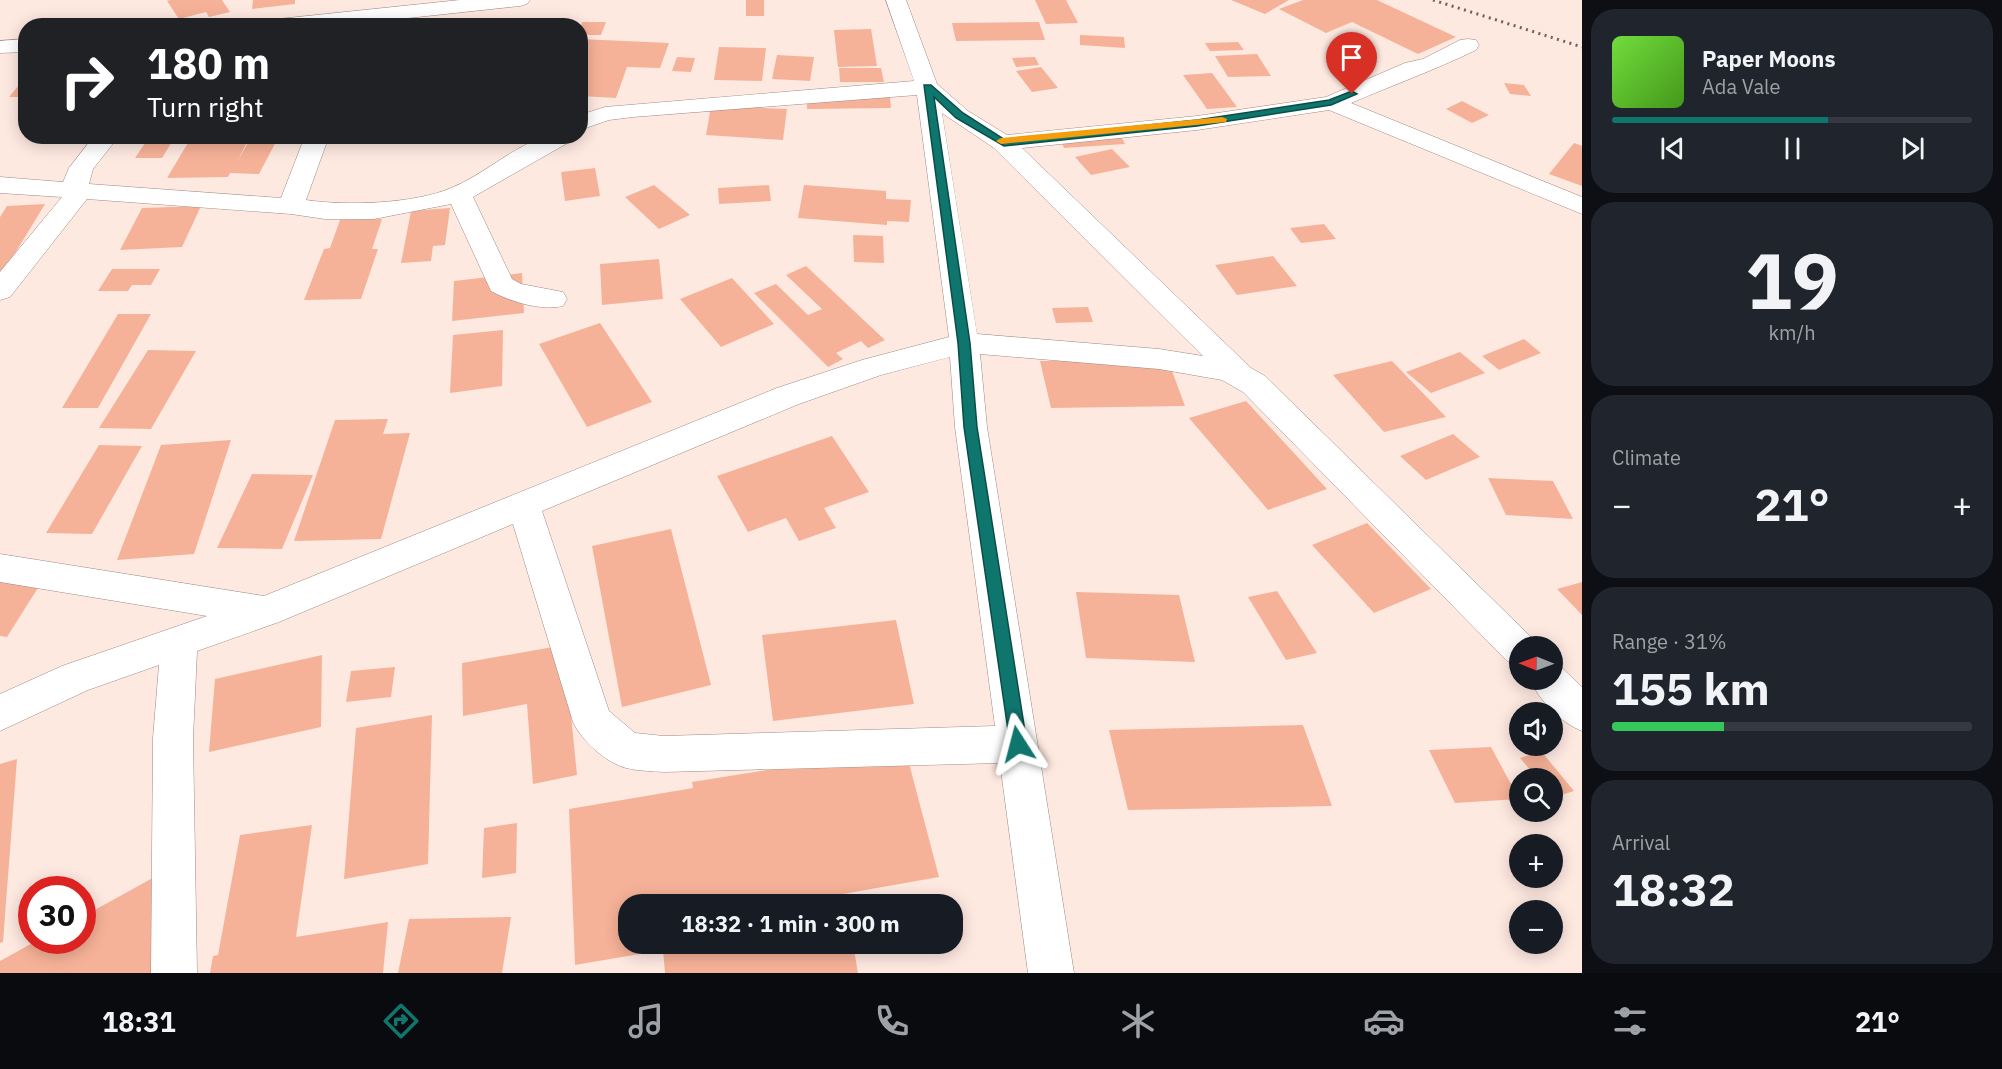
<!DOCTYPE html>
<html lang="en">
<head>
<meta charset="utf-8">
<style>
	body { margin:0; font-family:"IBM Plex Sans",sans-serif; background:#20242c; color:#f1f3f6; height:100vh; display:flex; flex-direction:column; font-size:22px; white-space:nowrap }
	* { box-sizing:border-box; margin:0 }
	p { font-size:20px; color:#9ea1a6 }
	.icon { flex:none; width:33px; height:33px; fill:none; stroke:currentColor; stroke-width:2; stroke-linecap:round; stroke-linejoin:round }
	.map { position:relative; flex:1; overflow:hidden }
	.side { display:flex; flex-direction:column; gap:9px; padding:9px; background:#0d0f14; width:420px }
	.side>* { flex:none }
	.hud { position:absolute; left:18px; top:18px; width:570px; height:126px; border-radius:24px; box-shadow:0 3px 15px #0003; background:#202124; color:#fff; overflow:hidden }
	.needle { width:39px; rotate:271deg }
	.tools { position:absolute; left:1509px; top:636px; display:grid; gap:12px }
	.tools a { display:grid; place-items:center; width:54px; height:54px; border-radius:50%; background:#171b24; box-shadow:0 3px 15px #0003; font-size:30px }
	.speed { position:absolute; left:18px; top:876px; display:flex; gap:12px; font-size:30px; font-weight:700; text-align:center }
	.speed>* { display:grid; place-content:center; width:78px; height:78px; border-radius:50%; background:#171b24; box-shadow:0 3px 15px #0003; line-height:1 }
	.speed .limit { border:9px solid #d22; background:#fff; color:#111 }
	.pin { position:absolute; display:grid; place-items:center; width:51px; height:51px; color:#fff; margin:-62px -26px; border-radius:50% 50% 50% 0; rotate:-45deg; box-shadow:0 0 6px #0007 }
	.pin .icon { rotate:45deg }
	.me { position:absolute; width:66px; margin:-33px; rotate:351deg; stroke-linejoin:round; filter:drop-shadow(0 0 4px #0008) }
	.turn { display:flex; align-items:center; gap:21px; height:126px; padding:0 30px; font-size:27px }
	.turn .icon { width:78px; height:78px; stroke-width:2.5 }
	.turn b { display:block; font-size:42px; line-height:51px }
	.big { font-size:45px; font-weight:700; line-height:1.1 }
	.side .tile { flex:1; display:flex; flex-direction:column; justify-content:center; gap:9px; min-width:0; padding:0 21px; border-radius:24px; background:#20242c }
	.side .dial { align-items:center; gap:0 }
	.dial b { font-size:78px; line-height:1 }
	.song { display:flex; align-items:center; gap:18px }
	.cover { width:72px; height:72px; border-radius:9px; background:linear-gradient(135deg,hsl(100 70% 55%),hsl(100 70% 35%)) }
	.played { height:6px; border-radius:3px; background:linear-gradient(90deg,#0f766e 60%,#363941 60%) }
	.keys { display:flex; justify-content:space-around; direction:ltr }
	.heat { display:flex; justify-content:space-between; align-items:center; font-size:33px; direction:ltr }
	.charge { height:9px; border-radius:4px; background:linear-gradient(90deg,#34c759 31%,#363941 0) }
	.trip { position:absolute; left:618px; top:894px; width:345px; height:60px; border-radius:24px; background:#171b24; box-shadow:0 3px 15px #0003; font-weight:700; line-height:60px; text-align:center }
	.tabs { display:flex; height:96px; justify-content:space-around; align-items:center; background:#090b0e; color:#9ea1a6 }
	.tabs .icon { width:42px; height:42px }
	.tabs .active { color:#0f766e }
	.tabs b { font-size:27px; color:#f1f3f6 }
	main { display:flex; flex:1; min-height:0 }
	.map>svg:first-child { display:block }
	.building { fill:#f6b298 }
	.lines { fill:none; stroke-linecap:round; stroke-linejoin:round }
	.street-casing { stroke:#9d8a83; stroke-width:1 }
	.street { fill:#fff; fill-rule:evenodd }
	.rail { stroke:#6c615d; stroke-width:3; stroke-dasharray:2 4.5; stroke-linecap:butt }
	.route { fill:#0f766e; stroke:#0a4d48; stroke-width:1.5 }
	.slow { fill:#f59e0b }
</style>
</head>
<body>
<main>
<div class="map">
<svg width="1582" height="973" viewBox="0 0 1582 973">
	<rect width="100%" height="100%" fill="#fee9e1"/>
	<g class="building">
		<path d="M170 0H222L230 12 209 17 206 12 179 19 167 1Z"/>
		<path d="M253 0H295V4L252 9Z"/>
		<rect x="746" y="0" width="18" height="16"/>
		<path d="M1035 0H1066L1078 23 1046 24Z"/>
		<path d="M1231 0H1289L1265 14Z"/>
		<path d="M1303 0H1377L1456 37 1418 54 1352 22 1326 33 1279 9Z"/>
		<path d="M582 22H606L601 35H580Z"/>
		<path d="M1039 22 1045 40 956 41 952 23Z"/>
		<path d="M871 29 877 66 838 67 834 30Z"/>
		<path d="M1080 35 1124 37 1125 48 1080 45Z"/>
		<path d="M580 39 669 43 660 68 627 67 616 98 580 96Z"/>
		<path d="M1238 42 1244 50 1210 51 1205 43Z"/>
		<path d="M719 47 766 48 762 81 714 80Z"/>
		<path d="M1257 54 1271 76 1228 77 1215 56Z"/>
		<path d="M777 55 814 57 810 81 772 79Z"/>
		<path d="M677 57 695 58 691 72 672 71Z"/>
		<path d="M1035 57 1039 65 1016 67 1012 58Z"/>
		<path d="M1041 67 1058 88 1032 92 1016 71Z"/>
		<path d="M839 68H881L884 82H840Z"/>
		<path d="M1212 73 1237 107 1207 109 1183 75Z"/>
		<path d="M26 83V97H9L20 84Z"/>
		<path d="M1504 83 1524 85 1531 96 1510 94Z"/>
		<path d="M889 89 891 108 807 109 806 91Z"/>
		<path d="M1462 101 1489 115 1472 123 1446 109Z"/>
		<path d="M711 106 787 109 783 140 706 135Z"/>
		<path d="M1118 131 1125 144 1064 148 1058 135Z"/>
		<path d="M192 136H250L238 160 252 136H279L259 174 230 173 228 177 167 178Z"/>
		<path d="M147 140H173L162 158H135Z"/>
		<path d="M1574 143 1582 146V186L1549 174Z"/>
		<path d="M1112 149 1130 167 1091 175 1075 157Z"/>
		<path d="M595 168 600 196 565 201 561 172Z"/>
		<path d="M654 185 690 215 659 229 625 197Z"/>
		<path d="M769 185 771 201 719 204 718 188Z"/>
		<path d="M804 185 886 191V199L911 200 909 222 887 221V225L798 218Z"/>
		<path d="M45 204 0 278V217L7 206Z"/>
		<path d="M201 206 182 247 120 250 142 208Z"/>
		<path d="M450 208 445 245 433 246 431 261 401 263 411 211Z"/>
		<path d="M382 219 372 249H378L361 299 304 300 324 249 330 248 340 220Z"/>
		<path d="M1324 224 1336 239 1301 243 1290 228Z"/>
		<path d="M853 235 883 236 884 263 854 262Z"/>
		<path d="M1273 256 1297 286 1237 295 1215 265Z"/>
		<path d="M659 259 663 299 602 305 600 264Z"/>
		<path d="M806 266 885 340 868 348 861 341 836 353 843 359 828 367 754 293 776 284 808 315 822 309 786 275Z"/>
		<path d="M112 269H160L151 285H132L128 291H98Z"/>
		<path d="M522 273 524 313 452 321 454 281Z"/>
		<path d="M732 278 774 324 721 347 680 299Z"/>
		<path d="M1088 307 1093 322 1056 323 1052 308Z"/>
		<path d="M118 314H151L98 408H62Z"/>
		<path d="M600 323 652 402 587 427 539 344Z"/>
		<path d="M503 330 502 386 450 393 453 335Z"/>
		<path d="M1524 339 1541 353 1499 370 1482 356Z"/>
		<path d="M148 350 196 351 151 429 99 428Z"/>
		<path d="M1460 352 1485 373 1431 393 1406 372Z"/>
		<path d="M1168 360 1185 406 1051 408 1040 361Z"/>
		<path d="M1392 361 1446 417 1384 432 1333 375Z"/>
		<path d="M1246 401 1327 489 1268 510 1189 418Z"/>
		<path d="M388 419 383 434 410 433 381 539 294 541 335 420Z"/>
		<path d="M1453 434 1480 457 1426 480 1400 456Z"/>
		<path d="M832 436 869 492 824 508 836 528 799 541 786 518 748 532 717 476Z"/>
		<path d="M231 440 194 554 117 560 161 445Z"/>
		<path d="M99 445 142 446 92 534 46 533Z"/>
		<path d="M252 474 313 475 282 549 217 548Z"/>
		<path d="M1488 478 1553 481 1573 519 1506 515Z"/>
		<path d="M1367 523 1431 589 1374 613 1312 545Z"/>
		<path d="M671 529 711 685 622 707 592 546Z"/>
		<path d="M0 572 46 575 7 637 0 636Z"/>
		<path d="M1582 582V615L1557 589Z"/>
		<path d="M1277 591 1317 653 1286 660 1248 597Z"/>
		<path d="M1076 592 1179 595 1195 662 1086 658Z"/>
		<path d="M896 620 914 704 773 721 762 635Z"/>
		<path d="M564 645 577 775 533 784 527 704 463 716 462 663Z"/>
		<path d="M322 655 321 727 209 752 215 679Z"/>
		<path d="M395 667 391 697 346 702 351 671Z"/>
		<path d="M432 715 428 864 344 879 356 728Z"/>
		<path d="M1303 725 1332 806 1128 810 1109 730Z"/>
		<path d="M1491 747 1519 799 1455 803 1429 750Z"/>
		<path d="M905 748 939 877 843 894 845 904H628V944H853L858 973H665L663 950 575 965 569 809 693 788 692 782Z"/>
		<path d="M1541 751 1574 791 1552 798V778H1537L1520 758Z"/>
		<path d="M17 759 3 942 0 943V764Z"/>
		<path d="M517 823 516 873 482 878 484 828Z"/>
		<path d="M312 825 296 937 388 922 383 973H210L213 956 218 955 240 835Z"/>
		<path d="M158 875 167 973H0V961L38 940H82V917Z"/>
		<path d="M511 917 502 973H398L409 919Z"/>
	</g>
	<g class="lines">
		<defs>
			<g id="street">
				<path d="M460 0H530L527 4 520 6 334 26H259L262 22 269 20Z"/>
				<path d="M886 0H906L937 84 968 111 1007 135 1197 116 1326 97 1405 63 1423 59 1460 40 1468 39 1476 40 1479 45 1476 50C1435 70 1393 85 1351 103L1582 197V214L1329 110 1197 130 1022 148 1251 368 1265 376 1533 639 1537 646H1520V666L1507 661 1243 392 1222 380 1159 369 980 354 987 427 1074 973H1028L1000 763 664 772C652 771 638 771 626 768 605 762 582 741 573 722L513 524 279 622 197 651 193 738 197 973H151L153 738 159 665 88 690 0 731V694L62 666 207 616 0 582V554L264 596 777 388 862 360 949 337 917 95 633 117 609 120 580 130V115L605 107 914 81ZM942 113 994 148 1203 356 1159 349 977 334ZM950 357 955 427 995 726 664 736 635 733 609 711 542 511 799 404 881 375Z"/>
				<path d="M26 39V52L0 53V41Z"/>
				<path d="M94 136H119L93 169 89 184 281 198 305 136H329L306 200C345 206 414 204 451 188 483 175 510 149 543 137 552 134 565 136 575 136L571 141 473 197 512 279 521 284 563 292 567 299 563 306C541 311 511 302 491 291L451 204 374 219H325L291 214 87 199 10 297 0 300V272L62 197 0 193V177L63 182 69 168Z"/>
				<path d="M1552 665 1562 668 1582 687V731C1561 723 1540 701 1530 680H1552Z"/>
			</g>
		</defs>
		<use href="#street" class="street-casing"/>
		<use href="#street" class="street"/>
		<path class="rail" d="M1433 0 1582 47"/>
	</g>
	<path class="route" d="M924 85H931L963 113 1005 140 1197 120 1329 100 1352 91 1357 94 1331 105 1197 126 1004 146 956 118 934 97 970 343 977 427 1027 744 1024 750 1018 752 1013 750 1010 744 964 427 958 343Z"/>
	<path class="slow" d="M1222 117 1227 119 1226 122 1001 144 996 141 1001 138Z"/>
</svg>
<div class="tools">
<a><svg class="needle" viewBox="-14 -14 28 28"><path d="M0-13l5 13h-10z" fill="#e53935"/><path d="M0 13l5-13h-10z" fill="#9ea1a6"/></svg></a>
<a><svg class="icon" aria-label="sound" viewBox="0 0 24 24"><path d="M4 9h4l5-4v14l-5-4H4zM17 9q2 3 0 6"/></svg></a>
<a><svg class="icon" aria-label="search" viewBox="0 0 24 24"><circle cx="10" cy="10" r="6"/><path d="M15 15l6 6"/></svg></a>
<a>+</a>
<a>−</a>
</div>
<div class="speed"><div class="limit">30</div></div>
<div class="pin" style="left:1352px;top:94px;background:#d93025"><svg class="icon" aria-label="arrive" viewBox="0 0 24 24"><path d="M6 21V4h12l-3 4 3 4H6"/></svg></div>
<svg class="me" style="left:1018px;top:744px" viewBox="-20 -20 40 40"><path d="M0-17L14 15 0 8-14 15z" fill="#0f766e" stroke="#fff" stroke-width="4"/></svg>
<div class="trip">18:32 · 1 min · 300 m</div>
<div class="hud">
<div class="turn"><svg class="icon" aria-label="right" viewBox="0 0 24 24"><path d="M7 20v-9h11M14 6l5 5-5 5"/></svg><div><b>180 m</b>Turn right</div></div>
</div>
</div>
<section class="side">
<div class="tile">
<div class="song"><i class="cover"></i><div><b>Paper Moons</b><p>Ada Vale</p></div></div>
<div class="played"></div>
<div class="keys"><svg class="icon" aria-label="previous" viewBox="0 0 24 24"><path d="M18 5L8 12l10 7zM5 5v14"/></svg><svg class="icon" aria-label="pause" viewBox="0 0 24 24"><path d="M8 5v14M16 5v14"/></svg><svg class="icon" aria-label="next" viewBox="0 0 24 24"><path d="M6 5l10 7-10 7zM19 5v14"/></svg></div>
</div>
<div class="tile dial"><b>19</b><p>km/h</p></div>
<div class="tile"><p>Climate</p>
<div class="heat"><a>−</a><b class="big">21°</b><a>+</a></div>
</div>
<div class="tile"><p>Range · 31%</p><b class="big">155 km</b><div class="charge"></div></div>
<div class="tile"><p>Arrival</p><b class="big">18:32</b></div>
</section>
</main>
<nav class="tabs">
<b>18:31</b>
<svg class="icon active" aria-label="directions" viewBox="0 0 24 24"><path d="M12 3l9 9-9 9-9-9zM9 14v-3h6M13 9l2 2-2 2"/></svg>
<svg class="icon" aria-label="music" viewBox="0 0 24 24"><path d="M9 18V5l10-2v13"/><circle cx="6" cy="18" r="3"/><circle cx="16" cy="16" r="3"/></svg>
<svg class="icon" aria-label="phone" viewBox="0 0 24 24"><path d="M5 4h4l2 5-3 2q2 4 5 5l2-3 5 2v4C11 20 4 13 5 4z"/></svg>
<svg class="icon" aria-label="climate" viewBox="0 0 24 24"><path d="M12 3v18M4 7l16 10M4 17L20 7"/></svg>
<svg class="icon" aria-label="car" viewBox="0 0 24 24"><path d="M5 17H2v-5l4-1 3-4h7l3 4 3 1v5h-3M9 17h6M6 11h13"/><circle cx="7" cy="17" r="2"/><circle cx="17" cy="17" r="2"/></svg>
<svg class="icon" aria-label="filters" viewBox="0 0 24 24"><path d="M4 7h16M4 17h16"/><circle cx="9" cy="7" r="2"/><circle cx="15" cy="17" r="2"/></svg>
<b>21°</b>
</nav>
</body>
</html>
